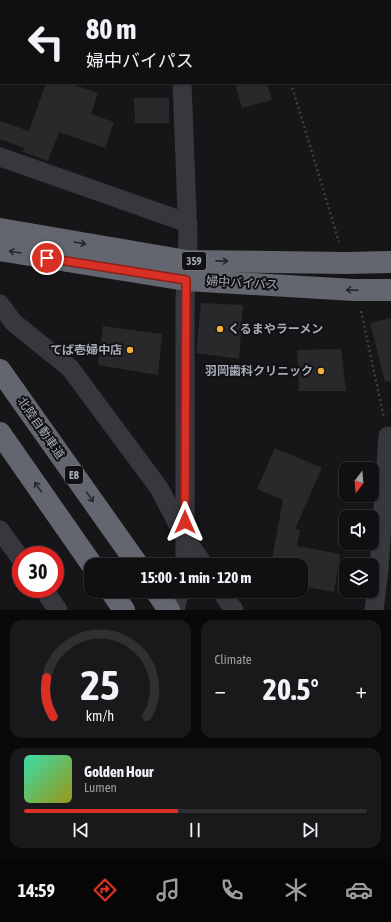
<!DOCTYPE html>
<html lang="en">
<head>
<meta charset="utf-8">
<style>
	body { margin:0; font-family:"Asap Condensed","Noto Sans JP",sans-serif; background:#19191b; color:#f1f3f6; height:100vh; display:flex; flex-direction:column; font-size:15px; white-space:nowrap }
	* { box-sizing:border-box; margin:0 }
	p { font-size:13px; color:#9c9d9f }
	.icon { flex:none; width:22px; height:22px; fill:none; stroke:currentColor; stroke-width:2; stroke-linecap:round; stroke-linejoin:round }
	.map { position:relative; height:610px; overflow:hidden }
	.details { display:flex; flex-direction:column; gap:10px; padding:10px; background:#09090a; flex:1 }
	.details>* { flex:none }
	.guide { position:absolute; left:0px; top:0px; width:391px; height:84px; box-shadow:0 1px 3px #0004,0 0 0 1px #303032; background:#101012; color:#f1f3f6; overflow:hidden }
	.needle { width:26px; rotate:196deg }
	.tools { position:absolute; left:339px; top:462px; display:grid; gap:8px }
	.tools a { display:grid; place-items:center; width:40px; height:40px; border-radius:8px; background:#101012; box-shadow:0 1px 3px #0004,0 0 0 1px #303032; font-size:20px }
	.speed { position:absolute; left:12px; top:546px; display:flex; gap:8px; font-size:20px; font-weight:700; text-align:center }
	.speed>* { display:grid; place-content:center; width:52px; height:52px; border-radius:50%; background:#101012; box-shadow:0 1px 3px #0004,0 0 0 1px #303032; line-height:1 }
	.speed .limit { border:6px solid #d22; background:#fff; color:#111 }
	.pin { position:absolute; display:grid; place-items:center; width:34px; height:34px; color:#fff; margin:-17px; border:2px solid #fff; border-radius:50%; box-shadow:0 1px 4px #0007 }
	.me { position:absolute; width:44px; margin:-22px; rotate:0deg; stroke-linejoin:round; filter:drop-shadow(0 0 3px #0008) }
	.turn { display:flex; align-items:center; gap:14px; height:84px; padding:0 20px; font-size:18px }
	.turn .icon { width:52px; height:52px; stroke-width:2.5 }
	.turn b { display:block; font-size:28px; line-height:34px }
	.big { font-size:30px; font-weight:700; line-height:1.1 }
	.details .card { flex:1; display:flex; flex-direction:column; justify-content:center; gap:6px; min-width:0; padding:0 14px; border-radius:12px; background:#19191b }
	.details .dial { align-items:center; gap:0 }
	.dial svg { height:104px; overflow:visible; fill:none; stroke:#303032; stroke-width:7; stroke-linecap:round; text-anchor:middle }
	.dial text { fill:#f1f3f6; stroke:none }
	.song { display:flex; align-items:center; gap:12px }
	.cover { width:48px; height:48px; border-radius:6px; background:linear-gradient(135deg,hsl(160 70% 55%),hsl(60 70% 35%)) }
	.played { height:4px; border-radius:2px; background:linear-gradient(90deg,#d93025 45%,#303032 45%) }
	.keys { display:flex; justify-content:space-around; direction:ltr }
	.heat { display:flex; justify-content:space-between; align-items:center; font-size:22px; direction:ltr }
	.details .tiles { flex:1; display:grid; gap:10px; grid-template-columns:1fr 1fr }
	.card:last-child { grid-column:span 2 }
	.trip { position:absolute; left:84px; top:558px; width:224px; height:40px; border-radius:12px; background:#101012; box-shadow:0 1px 3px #0004,0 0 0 1px #303032; font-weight:700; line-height:40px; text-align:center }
	.dock { display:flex; height:64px; justify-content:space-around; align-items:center; background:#060607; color:#9c9d9f }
	.dock .icon { width:28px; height:28px }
	.dock .on { color:#d93025 }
	.dock b { font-size:18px; color:#f1f3f6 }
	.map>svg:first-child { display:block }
	.building { fill:#29292c }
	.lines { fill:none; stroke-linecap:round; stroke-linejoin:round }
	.path { stroke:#3d3f44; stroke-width:2.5; stroke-dasharray:2 3; stroke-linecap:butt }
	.street { stroke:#37383d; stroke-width:19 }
	.highway { stroke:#63666e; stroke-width:22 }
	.oneway { stroke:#26262a }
	.route-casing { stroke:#8d1f18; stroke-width:10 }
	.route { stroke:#d93025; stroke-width:7 }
	.poi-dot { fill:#f2b134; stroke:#111113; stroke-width:1.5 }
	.labels { text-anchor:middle; stroke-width:4; stroke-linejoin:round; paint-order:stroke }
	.shield { fill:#111113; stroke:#7b7e86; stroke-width:1 }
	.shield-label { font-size:11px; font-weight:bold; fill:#a8adb8 }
	.street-label { font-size:12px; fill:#a8adb8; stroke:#111113 }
	.poi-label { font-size:12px; font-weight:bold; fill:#a8adb8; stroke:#111113; text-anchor:end }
</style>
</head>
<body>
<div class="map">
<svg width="391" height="610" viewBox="0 0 391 610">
	<rect width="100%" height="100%" fill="#161618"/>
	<g class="building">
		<path d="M46 83H69L98 93 91 114 114 122 105 148 59 132 48 161 23 152 24 148 0 139V121L29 131Z"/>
		<path d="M235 83H267L272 100 242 108Z"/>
		<path d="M134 98H169V123H135Z"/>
		<path d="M201 303 243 305 239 359 196 353Z"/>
		<path d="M391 318V381L385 382 370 323Z"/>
		<path d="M103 326 162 334 158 375 98 365Z"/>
		<path d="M341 349 346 391H299L297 350Z"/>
		<path d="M275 448 322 468 295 529 300 530 297 546 340 554 334 592 301 586V565H271L283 500 257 489Z"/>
	</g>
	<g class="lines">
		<g class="path">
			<path d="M266 0V1"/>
			<path d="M291 83 339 242"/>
			<path d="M361 311 384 418"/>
		</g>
		<g class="street">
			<path d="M178 0V1"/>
			<path d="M182 83 188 238 185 300V565"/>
			<path d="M0 157 188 223"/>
			<path d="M0 304 13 322 70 368 159 488 185 538 204 565"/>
			<path d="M0 530 21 559"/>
			<path d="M43 589 58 610"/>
			<path d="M221 591 234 610"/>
			<path d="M175 610 180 591"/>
			<path d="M374 610 379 569 388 436 391 437"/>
		</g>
		<g class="highway">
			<path d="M0 229 187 261 346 263 391 262"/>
			<path d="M0 250 186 280 354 290H391"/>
			<path d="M0 370 138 565"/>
			<path d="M0 433 92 565"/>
			<path d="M111 591 124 610"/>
			<path d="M156 591 169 610"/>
		</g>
	</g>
	<defs><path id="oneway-shaft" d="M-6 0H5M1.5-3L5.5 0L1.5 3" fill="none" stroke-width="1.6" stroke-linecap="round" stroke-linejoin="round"/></defs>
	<g class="oneway">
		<use href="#oneway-shaft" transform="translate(80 243) rotate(10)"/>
		<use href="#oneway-shaft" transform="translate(15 252) rotate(-171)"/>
		<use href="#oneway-shaft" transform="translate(222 261) rotate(1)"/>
		<use href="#oneway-shaft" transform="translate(352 290) rotate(-178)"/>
		<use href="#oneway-shaft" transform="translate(38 487) rotate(-125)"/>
		<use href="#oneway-shaft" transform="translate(90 497) rotate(55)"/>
	</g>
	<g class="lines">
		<defs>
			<path id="route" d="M47 258 186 280 185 522"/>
		</defs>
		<use href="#route" class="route-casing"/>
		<use href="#route" class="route"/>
	</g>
	<g class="poi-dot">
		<circle cx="220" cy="329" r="4"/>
		<circle cx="130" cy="350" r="4"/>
		<circle cx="321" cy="371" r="4"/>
	</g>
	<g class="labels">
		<g class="shield">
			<rect x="182" y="252" width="24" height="18" rx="3"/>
			<rect x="65" y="466" width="18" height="18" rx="3"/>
		</g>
		<g class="shield-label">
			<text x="194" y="265">359</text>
			<text x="74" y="479">E8</text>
		</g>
		<g class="street-label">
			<text transform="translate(242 283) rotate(3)" y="4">婦中バイパス</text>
			<text transform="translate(41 428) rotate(55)" y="4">北陸自動車道</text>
		</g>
		<g class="poi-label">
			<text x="228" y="333" text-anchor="start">くるまやラーメン</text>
			<text x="122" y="354">てば壱婦中店</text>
			<text x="313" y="375">羽岡歯科クリニック</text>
		</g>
	</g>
</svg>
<div class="tools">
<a><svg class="needle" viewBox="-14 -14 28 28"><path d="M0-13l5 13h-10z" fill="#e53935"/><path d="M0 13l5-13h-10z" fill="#9c9d9f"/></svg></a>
<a><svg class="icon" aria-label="sound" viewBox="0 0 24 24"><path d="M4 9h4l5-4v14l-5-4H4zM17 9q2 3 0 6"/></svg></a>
<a><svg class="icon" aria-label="layers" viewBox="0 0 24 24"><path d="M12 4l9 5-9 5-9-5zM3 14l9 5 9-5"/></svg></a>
</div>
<div class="speed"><div class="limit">30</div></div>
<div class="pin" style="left:47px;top:258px;background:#d93025"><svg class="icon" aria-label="arrive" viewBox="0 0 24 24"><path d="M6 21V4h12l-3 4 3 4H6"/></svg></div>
<svg class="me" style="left:185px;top:522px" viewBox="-20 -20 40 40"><path d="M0-17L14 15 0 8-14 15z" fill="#d93025" stroke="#fff" stroke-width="4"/></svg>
<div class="trip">15:00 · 1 min · 120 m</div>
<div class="guide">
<div class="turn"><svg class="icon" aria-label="left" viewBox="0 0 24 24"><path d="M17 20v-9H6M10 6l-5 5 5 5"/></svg><div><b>80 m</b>婦中バイパス</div></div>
</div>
</div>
<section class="details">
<div class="tiles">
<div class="card dial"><svg viewBox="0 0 100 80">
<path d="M14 69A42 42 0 1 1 86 69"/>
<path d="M14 69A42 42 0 0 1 9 39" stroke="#d93025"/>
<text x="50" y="56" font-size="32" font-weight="700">25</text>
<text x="50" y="72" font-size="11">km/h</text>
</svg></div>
<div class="card"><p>Climate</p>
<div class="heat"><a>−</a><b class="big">20.5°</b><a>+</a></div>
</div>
<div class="card">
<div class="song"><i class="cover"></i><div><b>Golden Hour</b><p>Lumen</p></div></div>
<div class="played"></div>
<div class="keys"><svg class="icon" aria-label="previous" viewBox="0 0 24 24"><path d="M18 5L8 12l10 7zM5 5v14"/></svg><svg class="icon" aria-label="pause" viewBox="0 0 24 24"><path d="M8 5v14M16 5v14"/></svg><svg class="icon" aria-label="next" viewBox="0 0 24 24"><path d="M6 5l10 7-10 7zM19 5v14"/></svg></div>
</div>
</div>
</section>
<nav class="dock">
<b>14:59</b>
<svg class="icon on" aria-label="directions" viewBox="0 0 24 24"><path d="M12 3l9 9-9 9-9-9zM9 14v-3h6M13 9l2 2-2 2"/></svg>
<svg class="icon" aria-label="music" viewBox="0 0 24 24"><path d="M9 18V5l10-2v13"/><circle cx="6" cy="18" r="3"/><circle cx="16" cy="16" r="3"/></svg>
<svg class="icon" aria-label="phone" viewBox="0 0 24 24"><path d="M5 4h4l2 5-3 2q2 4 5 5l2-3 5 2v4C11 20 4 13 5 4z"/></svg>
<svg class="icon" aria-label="climate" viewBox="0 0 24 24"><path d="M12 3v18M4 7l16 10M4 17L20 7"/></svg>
<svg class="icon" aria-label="car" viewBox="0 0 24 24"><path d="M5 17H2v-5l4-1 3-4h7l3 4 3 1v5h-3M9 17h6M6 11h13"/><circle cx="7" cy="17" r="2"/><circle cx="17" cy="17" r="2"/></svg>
</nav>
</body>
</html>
